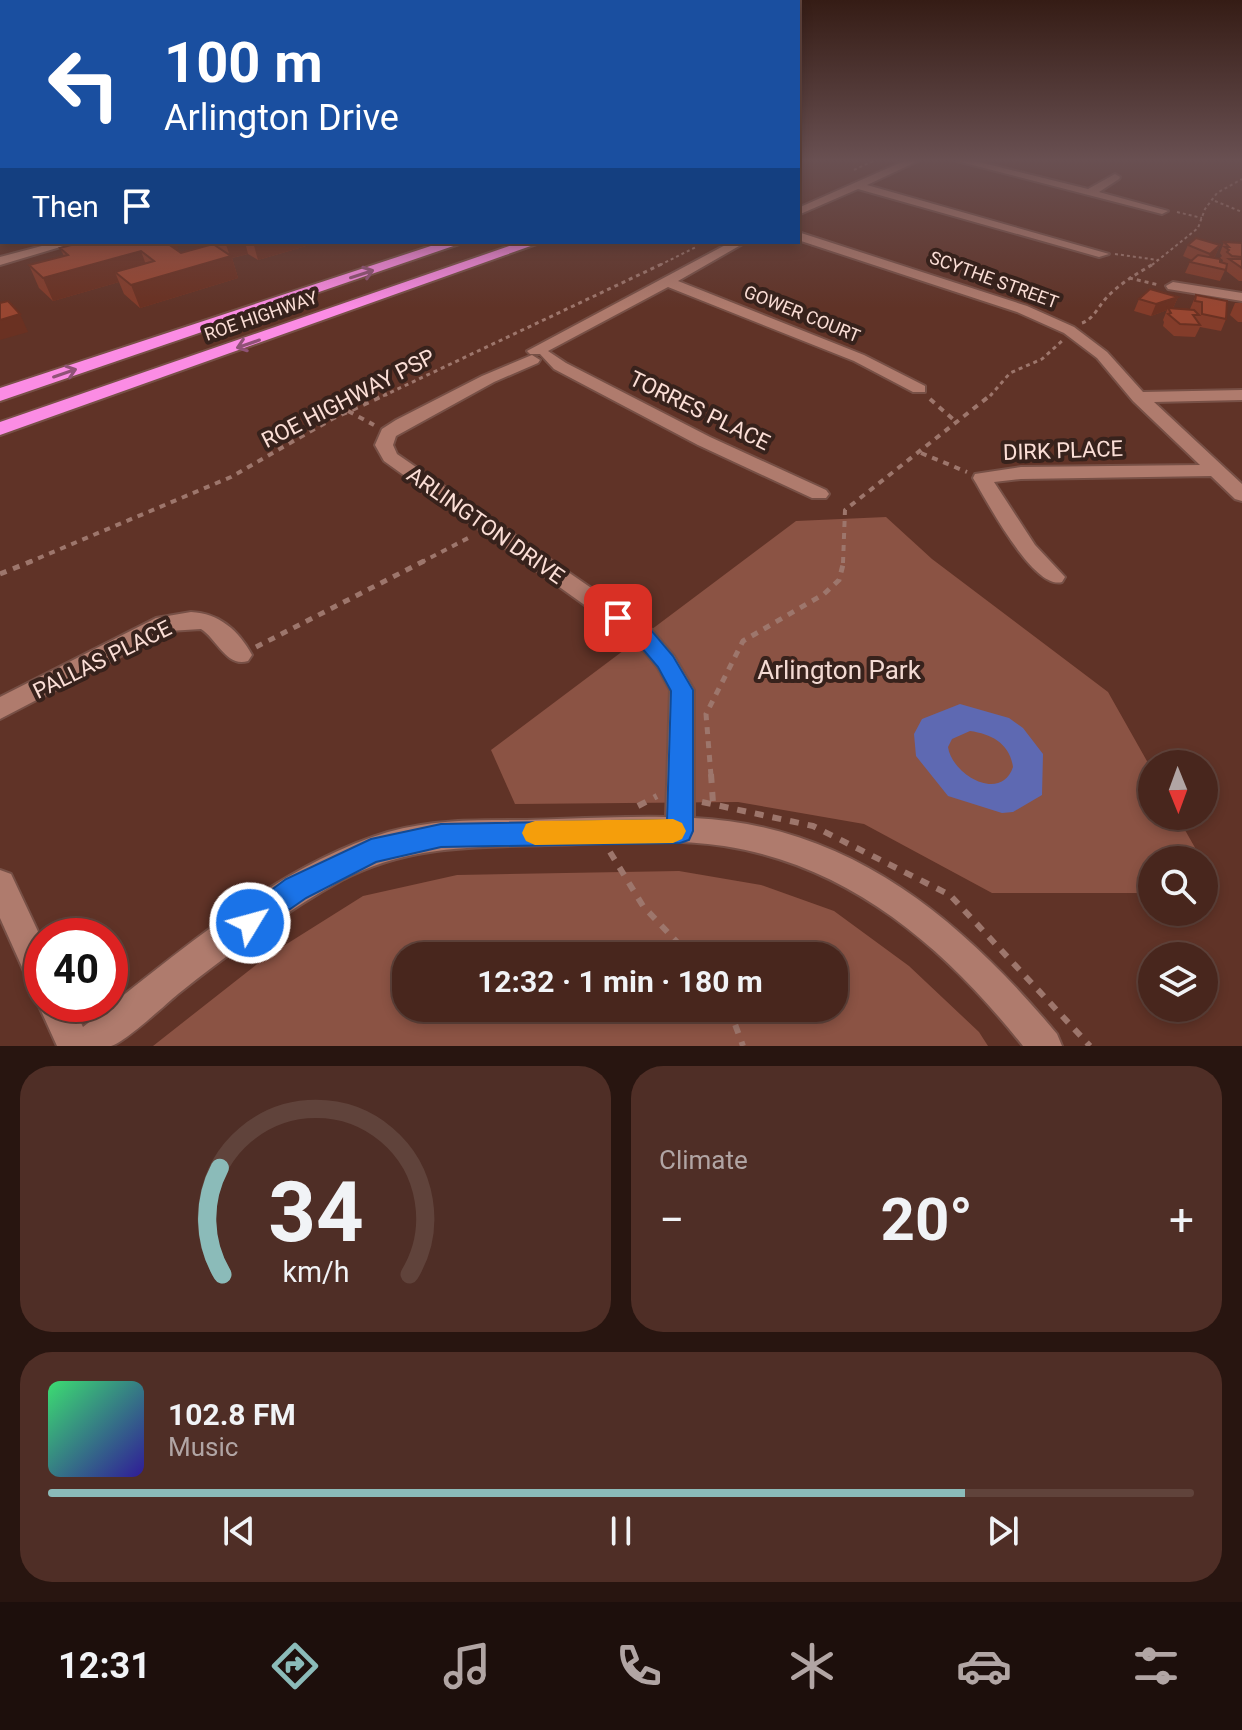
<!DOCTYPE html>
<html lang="en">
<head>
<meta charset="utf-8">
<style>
	body { margin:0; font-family:Roboto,sans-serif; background:#4f2e26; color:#f1f3f6; height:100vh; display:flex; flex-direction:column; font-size:30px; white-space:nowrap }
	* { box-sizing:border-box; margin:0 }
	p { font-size:26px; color:#b1a5a4 }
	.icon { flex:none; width:44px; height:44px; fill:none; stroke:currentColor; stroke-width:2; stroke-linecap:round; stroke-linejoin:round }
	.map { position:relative; height:1046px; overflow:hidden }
	.sheet { display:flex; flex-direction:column; gap:20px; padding:20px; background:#281510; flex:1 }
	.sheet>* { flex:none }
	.guide { position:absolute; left:0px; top:0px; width:800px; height:244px; box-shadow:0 4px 12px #0003,0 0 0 2px #60433b; background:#1a4fa0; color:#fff; overflow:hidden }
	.needle { width:52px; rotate:179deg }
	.fabs { position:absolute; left:1138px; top:750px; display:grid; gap:16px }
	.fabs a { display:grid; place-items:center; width:80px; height:80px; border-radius:50%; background:#48261d; box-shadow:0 4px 12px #0003,0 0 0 2px #60433b; font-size:40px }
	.speed { position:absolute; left:24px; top:918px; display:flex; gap:16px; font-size:40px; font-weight:700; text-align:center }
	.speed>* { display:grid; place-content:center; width:104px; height:104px; border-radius:50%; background:#48261d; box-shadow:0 4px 12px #0003,0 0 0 2px #60433b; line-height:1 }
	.speed .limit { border:12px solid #d22; background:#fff; color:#111 }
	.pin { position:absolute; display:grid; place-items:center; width:68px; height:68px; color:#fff; margin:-34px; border-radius:16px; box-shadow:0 4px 12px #0006 }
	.me { position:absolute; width:88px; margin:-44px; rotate:53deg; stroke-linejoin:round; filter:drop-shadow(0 0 6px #0008) }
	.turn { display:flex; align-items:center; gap:28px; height:168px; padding:0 32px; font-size:36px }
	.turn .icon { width:104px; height:104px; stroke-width:2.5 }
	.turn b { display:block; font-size:56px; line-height:68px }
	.then { display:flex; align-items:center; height:76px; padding:0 32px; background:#0003; gap:16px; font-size:30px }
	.big { font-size:60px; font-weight:700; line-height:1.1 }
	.sheet .tile { flex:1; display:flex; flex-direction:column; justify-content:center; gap:12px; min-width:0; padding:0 28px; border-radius:32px; background:#4f2e26 }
	.sheet .dial { align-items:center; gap:0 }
	.dial svg { height:208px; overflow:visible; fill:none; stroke:#60433b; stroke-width:7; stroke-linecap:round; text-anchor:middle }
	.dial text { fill:#f1f3f6; stroke:none }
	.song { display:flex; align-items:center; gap:24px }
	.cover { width:96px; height:96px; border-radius:12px; background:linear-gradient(135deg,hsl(140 70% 55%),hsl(250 70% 35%)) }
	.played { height:8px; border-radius:4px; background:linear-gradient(90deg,#8bbbb9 80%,#60433b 80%) }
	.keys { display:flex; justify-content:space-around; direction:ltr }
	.heat { display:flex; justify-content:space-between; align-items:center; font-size:44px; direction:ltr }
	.sheet .tiles { flex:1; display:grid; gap:20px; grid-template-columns:1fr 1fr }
	.tile:last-child { grid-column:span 2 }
	.trip { position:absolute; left:392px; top:942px; width:456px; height:80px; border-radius:32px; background:#48261d; box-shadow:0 4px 12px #0003,0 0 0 2px #60433b; font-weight:700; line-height:80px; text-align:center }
	.dock { display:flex; height:128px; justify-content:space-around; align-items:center; background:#1d0f0c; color:#b1a5a4 }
	.dock .icon { width:56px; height:56px }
	.dock .active { color:#8bbbb9 }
	.dock b { font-size:36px; color:#f1f3f6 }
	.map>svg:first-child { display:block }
	.green { fill:#8b5344; fill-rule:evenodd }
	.water { fill:#5e69b2; fill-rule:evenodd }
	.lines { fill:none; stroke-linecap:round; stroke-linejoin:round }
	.minor-casing { stroke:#775046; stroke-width:4 }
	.highway-casing { stroke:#775046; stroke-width:4 }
	.path-far4 { stroke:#9d766c; stroke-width:2; stroke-dasharray:3 3; stroke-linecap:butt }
	.path-far3 { stroke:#9d766c; stroke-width:3; stroke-dasharray:4 4; stroke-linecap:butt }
	.path-far2 { stroke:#9d766c; stroke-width:4; stroke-dasharray:6 6; stroke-linecap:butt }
	.path-far1 { stroke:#9d766c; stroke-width:5; stroke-dasharray:7 7; stroke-linecap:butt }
	.path { stroke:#9d766c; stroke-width:6; stroke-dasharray:9 9; stroke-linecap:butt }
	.minor { fill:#af7b6d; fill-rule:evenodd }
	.highway { fill:#fb8ce4; fill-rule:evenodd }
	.wall { fill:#833c2a }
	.shaded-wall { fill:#6a3122 }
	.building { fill:#984631; stroke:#6a3122; stroke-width:2 }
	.oneway { stroke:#8f5276 }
	.route { fill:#1a73e8; stroke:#114b97; stroke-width:2 }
	.slow { fill:#f59e0b }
	.labels { text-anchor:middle; stroke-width:8; stroke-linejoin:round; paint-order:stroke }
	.far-street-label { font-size:18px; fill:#fbded6; stroke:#37221c }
	.street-label { font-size:22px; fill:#fbded6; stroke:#37221c }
	.near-park-label { font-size:26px; fill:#f3dad3; stroke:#37221c }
</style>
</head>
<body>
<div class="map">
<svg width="1242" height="1046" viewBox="0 0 1242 1046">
	<rect width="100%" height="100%" fill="#603327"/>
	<g class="green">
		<path d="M886 517 932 559 1108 692 1152 770V816H1177L1202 860H1152V893H992L864 824 738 802 515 804 491 750 796 521Z"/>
		<path d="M679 871 761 885 834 911 909 966 979 1032 988 1046H153L266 957 363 896 457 875ZM406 956H834V1008H406Z"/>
	</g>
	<path class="water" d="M960 704 1009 718 1023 728 1043 754 1042 795 1013 812 1002 813 948 796 916 756 914 734 922 719ZM970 731C992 734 1010 744 1013 767 1001 803 952 775 948 747L952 739Z"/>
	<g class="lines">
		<defs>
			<g id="minor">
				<path d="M904 161H918L867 185 1109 254 1099 257 858 189 798 215V208Z"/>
				<path d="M957 161H975L1088 189 1115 174 1120 177 1119 179 1099 192 1168 211 1162 214Z"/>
				<path d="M798 232 1027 306 1074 327 1107 352 1143 392 1242 390V400L1154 402 1242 484V501L1235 499 1211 476 1021 479 994 482 1035 545 1065 577 1062 582C1033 590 987 501 973 478L975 474 1021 467 1200 465 1133 401 1097 358 1064 333 1017 312 798 240Z"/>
				<path d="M57 242H77L0 265V257Z"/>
				<path d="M731 242H746L678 281 864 355 925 386V392H913L854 361 668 287 548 351 566 363 710 437 826 490 829 494 826 498H812L698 445 554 369 540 354H530L527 351Z"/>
				<path d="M1173 282 1242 293V301L1168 289 1166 286Z"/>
				<path d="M532 355 540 360 538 363 494 382 396 436 393 445 397 454 652 630 674 656 694 690V818C850 825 962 920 1057 1034L1062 1046H1023C945 948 851 866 724 846 667 837 606 844 548 845 476 847 408 845 342 880 284 912 230 953 178 994 165 1005 124 1043 111 1046 95 1046 73 1046 57 1046L38 1004 42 995V1004H72L83 1027C174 957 277 865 388 832 433 819 481 820 527 820 573 819 620 816 666 817L670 690 658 668 636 642 384 461 375 445 382 429 396 420 482 376Z"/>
				<path d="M191 612C219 613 239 631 252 655L248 661C227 668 217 639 201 629L169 631 0 719V697L156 618Z"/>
				<path d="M0 870 11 874 42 940V992L31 987 0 918Z"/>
			</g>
			<g id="highway">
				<path d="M443 242H465L0 401V388Z"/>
				<path d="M521 242H542L0 435V422Z"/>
			</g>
		</defs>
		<use href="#minor" class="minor-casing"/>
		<use href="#highway" class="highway-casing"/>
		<g class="path-far4">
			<path d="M854 170 873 161"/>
			<path d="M1215 201 1242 212"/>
			<path d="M1177 212 1202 218"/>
			<path d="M1115 254 1158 260"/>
			<path d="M660 265 696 247"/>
			<path d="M1152 265 1198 228 1205 209 1217 193 1242 179"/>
		</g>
		<g class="path-far3">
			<path d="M1129 278 1159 285"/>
			<path d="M1082 323C1094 319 1099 305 1108 296 1122 282 1138 273 1155 263"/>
			<path d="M383 396 664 263"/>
			<path d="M990 396 1010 373 1042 359 1062 341"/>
		</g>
		<g class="path-far2">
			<path d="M930 399 955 421"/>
			<path d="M348 411 374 425"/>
			<path d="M921 453 967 472"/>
			<path d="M27 563 231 477 332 419 387 394"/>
			<path d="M420 563 472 536"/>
			<path d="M843 563 845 510 992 394"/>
		</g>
		<g class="path-far1">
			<path d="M0 574 32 561"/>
			<path d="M256 647 424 561"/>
			<path d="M711 776 706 714 743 641 824 594 839 580 844 561"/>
		</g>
		<g class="path">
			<path d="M711 774 713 803"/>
			<path d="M702 802 813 826 950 895 1090 1046"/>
			<path d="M638 806 657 796"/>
			<path d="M610 852 643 906 690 956"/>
			<path d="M729 1008 743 1046"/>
		</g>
		<use href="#minor" class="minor"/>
		<use href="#highway" class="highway"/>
	</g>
	<g class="wall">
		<path d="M214 242H320L258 260 248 254 232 258 238 278 140 308 124 294 119 282 53 301 39 288 29 265 64 256 60 248 179 252 181 253 215 245Z"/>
		<path d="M1224 242 1242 243V281H1239L1225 270 1220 281 1185 273 1190 262 1192 260 1183 256 1188 245H1220L1215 256 1213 258 1222 263 1223 260 1220 258 1222 256 1220 253Z"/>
		<path d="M1196 295 1226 319 1221 331 1200 327 1195 337 1174 336 1163 326 1164 322 1163 320 1167 310 1151 316 1134 311 1139 299 1178 297 1173 308 1190 309Z"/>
		<path d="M1235 303H1242V322H1238L1230 315Z"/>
	</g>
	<g class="shaded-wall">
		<path d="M2 223V238L0 234V224Z"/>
		<path d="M4 242H21L6 246Z"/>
		<path d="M176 242 183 263 168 244Z"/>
		<path d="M225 242H245L248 254 232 258 238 278 140 308 131 285 230 256Z"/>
		<path d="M253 242H320L258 260Z"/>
		<path d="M1220 245 1215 256 1205 265 1210 254Z"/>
		<path d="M141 251 149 273 115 272 119 282 53 301 43 278Z"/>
		<path d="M1178 297 1173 308H1168L1167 310 1151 316 1156 304Z"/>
		<path d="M20 314 28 332 0 340V320Z"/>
	</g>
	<g class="building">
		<path d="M0 184H2V223L0 224Z"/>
		<path d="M1196 238 1220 245 1210 254 1188 245Z"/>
		<path d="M82 242H175L168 244 181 253 213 244 231 256 131 285 115 272 154 261 141 251 43 278 29 265 68 255 60 248Z"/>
		<path d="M1224 242 1242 243V257L1232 256 1227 252 1229 250 1225 247H1229Z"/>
		<path d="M1198 255 1220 259V262L1227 264 1226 270 1190 262Z"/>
		<path d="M1229 259H1242V268Z"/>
		<path d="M1150 289 1178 297 1156 304 1139 299Z"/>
		<path d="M1196 295 1227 301 1226 319 1202 314V302L1195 301Z"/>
		<path d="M8 301 20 314 0 320V303Z"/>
		<path d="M1168 308 1194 310 1199 315H1193L1200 325 1180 324 1168 314 1171 313Z"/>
	</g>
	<defs><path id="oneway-shaft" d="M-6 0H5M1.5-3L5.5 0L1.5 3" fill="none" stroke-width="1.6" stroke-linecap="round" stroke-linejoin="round" transform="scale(2)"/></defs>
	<g class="oneway">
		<use href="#oneway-shaft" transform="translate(362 274) rotate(-18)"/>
		<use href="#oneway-shaft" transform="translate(248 344) rotate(161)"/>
		<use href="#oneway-shaft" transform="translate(65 373) rotate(-19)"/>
	</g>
	<linearGradient id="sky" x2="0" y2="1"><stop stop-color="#351c15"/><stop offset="0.52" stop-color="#695052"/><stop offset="1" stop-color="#695052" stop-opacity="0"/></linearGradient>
	<rect width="1242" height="308" fill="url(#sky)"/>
	<path class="route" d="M618 610 651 630 673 656 693 690V831L689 840 680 843 441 847 376 862 306 898 250 937 240 933 236 923 240 913 286 879 371 839 441 824 667 820 671 691 658 667 636 641 608 618 611 613Z"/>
	<path class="slow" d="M673 819 682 823 686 831 682 839 673 843 535 845 526 841 522 833 526 824 535 821Z"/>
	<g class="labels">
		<g class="far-street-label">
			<text transform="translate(994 280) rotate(20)" y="6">SCYTHE STREET</text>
			<text transform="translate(802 314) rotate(22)" y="6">GOWER COURT</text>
			<text transform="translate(261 316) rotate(-19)" y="6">ROE HIGHWAY</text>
		</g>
		<g class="street-label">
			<text transform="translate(348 398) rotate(-27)" y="8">ROE HIGHWAY PSP</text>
			<text transform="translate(700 410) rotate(26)" y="8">TORRES PLACE</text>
			<text transform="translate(1063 450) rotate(-2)" y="8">DIRK PLACE</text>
			<text transform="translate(486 525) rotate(35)" y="8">ARLINGTON DRIVE</text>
			<text transform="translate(102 659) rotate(-26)" y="8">PALLAS PLACE</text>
		</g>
		<g class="near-park-label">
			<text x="839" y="679">Arlington Park</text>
		</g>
	</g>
</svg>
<div class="fabs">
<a><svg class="needle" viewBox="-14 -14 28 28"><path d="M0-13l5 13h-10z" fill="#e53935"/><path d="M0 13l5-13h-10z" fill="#b1a5a4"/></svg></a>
<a><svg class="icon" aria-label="search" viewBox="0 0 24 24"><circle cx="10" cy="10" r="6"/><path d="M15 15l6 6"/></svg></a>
<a><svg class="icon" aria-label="layers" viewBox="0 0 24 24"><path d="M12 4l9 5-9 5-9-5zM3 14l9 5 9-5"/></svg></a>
</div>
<div class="speed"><div class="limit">40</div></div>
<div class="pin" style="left:618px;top:618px;background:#d93025"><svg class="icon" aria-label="arrive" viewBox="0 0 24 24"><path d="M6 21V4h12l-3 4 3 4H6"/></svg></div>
<svg class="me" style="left:250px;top:923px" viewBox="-20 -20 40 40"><circle r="17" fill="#1a73e8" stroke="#fff" stroke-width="3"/><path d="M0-11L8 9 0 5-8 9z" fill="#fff"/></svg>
<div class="trip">12:32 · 1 min · 180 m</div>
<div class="guide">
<div class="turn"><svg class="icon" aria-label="left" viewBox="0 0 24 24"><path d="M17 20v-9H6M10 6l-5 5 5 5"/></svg><div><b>100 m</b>Arlington Drive</div></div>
<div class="then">Then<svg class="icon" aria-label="arrive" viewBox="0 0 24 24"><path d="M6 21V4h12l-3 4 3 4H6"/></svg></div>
</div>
</div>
<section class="sheet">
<div class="tiles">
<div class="tile dial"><svg viewBox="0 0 100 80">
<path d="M14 69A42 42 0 1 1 86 69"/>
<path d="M14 69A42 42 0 0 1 13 28" stroke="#8bbbb9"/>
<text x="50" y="56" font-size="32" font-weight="700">34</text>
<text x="50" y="72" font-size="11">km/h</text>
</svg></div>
<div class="tile"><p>Climate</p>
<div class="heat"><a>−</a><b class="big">20°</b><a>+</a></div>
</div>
<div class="tile">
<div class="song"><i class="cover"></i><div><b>102.8 FM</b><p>Music</p></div></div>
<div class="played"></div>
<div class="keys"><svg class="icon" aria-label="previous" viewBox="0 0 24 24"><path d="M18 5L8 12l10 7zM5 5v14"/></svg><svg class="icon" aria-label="pause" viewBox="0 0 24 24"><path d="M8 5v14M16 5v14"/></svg><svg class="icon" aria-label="next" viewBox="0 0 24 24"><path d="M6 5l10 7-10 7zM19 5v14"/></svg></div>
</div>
</div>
</section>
<nav class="dock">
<b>12:31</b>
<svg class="icon active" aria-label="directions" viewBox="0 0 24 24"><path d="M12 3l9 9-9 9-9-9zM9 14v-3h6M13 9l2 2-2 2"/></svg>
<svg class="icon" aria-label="music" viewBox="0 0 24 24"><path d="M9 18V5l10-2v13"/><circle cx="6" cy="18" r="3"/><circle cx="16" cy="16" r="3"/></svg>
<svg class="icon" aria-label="phone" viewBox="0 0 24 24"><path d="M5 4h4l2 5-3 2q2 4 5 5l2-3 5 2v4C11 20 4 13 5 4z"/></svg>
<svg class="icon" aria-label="climate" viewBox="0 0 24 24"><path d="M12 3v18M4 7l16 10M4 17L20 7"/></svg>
<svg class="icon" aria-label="car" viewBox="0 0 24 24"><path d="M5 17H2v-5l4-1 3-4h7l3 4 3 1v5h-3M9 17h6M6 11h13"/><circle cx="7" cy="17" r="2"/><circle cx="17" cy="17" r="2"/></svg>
<svg class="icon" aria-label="filters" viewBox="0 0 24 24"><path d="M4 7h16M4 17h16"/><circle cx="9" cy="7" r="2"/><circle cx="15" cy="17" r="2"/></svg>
</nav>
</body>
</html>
